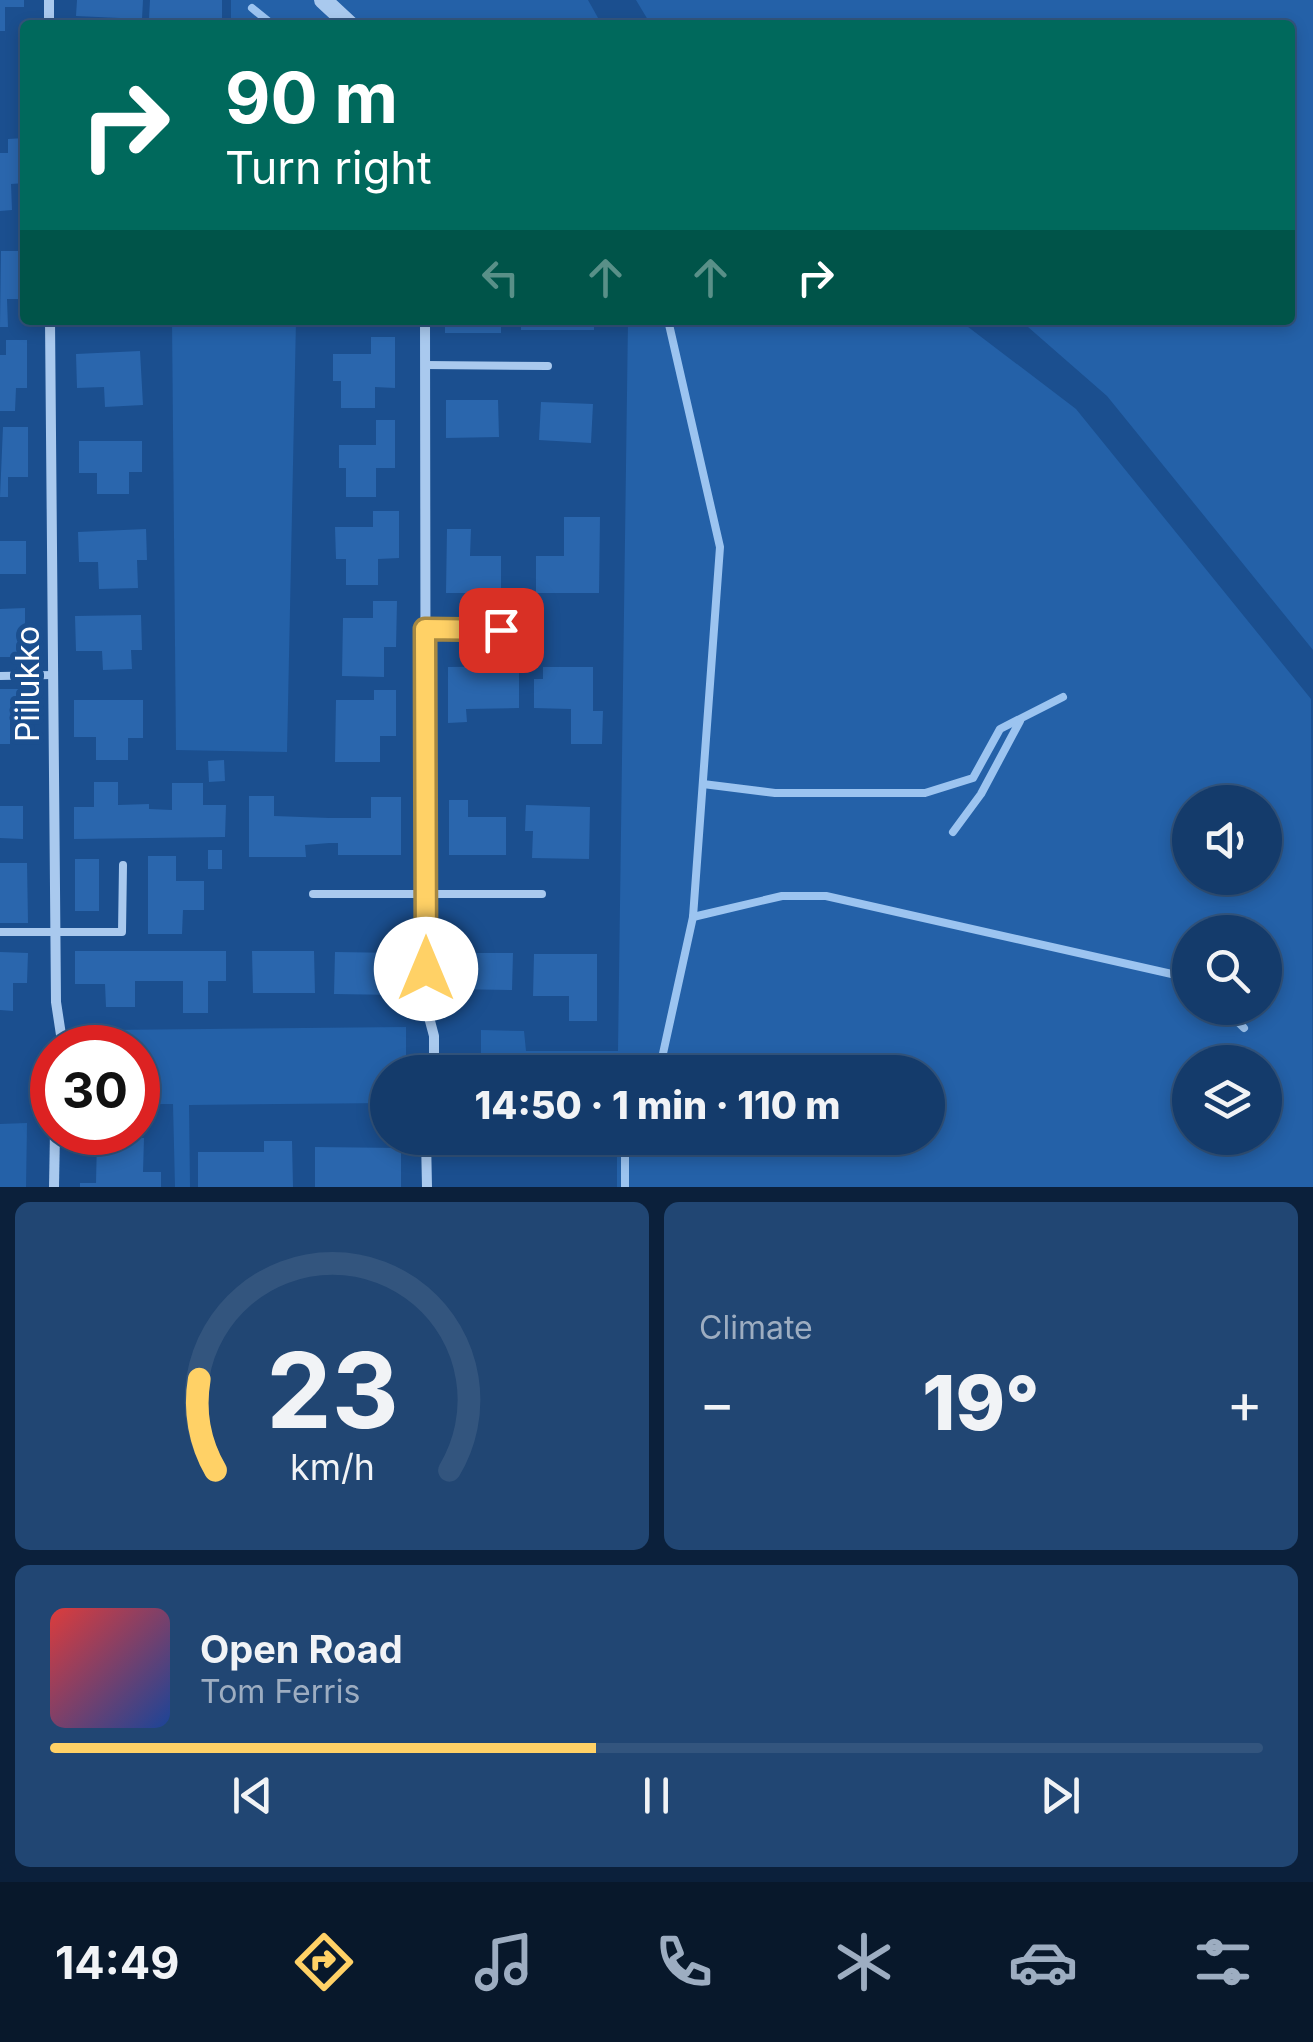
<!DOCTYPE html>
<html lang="en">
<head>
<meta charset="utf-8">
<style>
	body { margin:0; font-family:Inter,sans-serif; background:#214673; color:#f1f3f6; height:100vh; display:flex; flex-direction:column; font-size:38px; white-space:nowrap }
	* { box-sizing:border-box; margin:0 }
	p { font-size:32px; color:#9dadc1 }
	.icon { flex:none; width:55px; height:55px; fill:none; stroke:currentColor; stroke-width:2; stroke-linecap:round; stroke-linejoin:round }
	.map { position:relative; height:1187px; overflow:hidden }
	.sheet { display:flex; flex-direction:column; gap:15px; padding:15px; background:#0b203b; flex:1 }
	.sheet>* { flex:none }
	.top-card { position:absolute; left:20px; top:20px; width:1275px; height:305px; border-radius:10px; box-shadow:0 5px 15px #0003,0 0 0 2px #33557e; background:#00695c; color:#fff; overflow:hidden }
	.fabs { position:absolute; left:1172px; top:785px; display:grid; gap:20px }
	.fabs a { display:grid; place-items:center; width:110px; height:110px; border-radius:50%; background:#143b6b; box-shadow:0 5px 15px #0003,0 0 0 2px #33557e; font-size:50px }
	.speed { position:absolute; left:30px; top:1025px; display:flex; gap:20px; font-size:50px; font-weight:700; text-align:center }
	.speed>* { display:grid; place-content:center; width:130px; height:130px; border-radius:50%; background:#143b6b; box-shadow:0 5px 15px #0003,0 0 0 2px #33557e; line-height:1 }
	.speed .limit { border:15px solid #d22; background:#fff; color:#111 }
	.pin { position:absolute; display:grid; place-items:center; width:85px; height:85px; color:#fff; margin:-42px; border-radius:20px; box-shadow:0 5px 15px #0006 }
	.me { position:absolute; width:110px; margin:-55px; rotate:0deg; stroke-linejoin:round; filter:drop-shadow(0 0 8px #0008) }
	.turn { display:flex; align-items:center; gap:35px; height:210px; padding:0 40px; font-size:45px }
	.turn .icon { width:130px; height:130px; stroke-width:2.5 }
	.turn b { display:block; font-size:70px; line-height:85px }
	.lanes { display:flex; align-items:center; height:95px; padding:0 40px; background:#0003; justify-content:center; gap:50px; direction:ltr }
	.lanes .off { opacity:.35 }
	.big { font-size:75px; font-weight:800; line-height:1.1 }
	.sheet .tile { flex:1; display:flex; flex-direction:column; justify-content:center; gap:15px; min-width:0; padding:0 35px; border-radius:15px; background:#214673 }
	.sheet .dial { align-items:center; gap:0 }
	.dial svg { height:260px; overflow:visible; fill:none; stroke:#33557e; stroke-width:7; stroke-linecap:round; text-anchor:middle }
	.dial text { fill:#f1f3f6; stroke:none }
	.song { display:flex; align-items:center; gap:30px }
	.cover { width:120px; height:120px; border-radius:15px; background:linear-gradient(135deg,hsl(0 70% 55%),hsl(220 70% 35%)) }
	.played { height:10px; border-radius:5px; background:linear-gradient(90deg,#ffd166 45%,#33557e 45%) }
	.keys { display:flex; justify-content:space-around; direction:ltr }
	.heat { display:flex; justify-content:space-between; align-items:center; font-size:55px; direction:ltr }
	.sheet .tiles { flex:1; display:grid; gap:15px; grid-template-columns:1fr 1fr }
	.tile:last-child { grid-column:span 2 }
	.trip { position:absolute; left:370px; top:1055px; width:575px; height:100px; border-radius:50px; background:#143b6b; box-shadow:0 5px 15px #0003,0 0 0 2px #33557e; font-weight:800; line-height:100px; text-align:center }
	.tab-bar { display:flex; height:160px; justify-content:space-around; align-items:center; background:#08182b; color:#9dadc1 }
	.tab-bar .icon { width:70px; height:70px }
	.tab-bar .active { color:#ffd166 }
	.tab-bar b { font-size:45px; color:#f1f3f6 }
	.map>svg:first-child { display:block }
	.green { fill:#2461a8; fill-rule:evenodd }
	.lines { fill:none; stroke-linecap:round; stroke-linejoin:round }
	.stream { stroke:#9cc4f0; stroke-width:8 }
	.building { fill:#2a66ad }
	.service { stroke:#a9c9ee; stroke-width:8 }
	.minor { stroke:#a9c9ee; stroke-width:10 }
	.tertiary { stroke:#a9c9ee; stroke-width:18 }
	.route-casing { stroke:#a68842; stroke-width:25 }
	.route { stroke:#ffd166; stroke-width:18 }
	.labels { text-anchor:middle; stroke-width:10; stroke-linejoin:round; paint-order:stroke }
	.street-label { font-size:32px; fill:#fff; stroke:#1b4f8f }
</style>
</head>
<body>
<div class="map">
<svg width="1313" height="1187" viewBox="0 0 1313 1187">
	<rect width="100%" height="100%" fill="#1b4f8f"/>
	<g class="green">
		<path d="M231 0H588L602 25H231Z"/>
		<path d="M636 0H1313V650L1107 396 1020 320H1290V25H651Z"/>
		<path d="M172 320H296L287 752 176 750Z"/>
		<path d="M628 320H959L1076 409 1311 699 1313 1187H617V1142H483V1138H928V1072H481V1030L524 1031 526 1051H618ZM1265 802V878H1190V802ZM1265 932V1008H1190V932ZM1265 1062V1138H1190V1062Z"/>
		<path d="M406 1027V1072H388L387 1103 189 1105 190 1187H175L173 1104H138V1048L107 1047V1030Z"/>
		<path d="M27 1123 26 1187H0V1124Z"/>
	</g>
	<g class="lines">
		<g class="stream">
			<path d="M252 8 273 25"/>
			<path d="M703 784 775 793H925L973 778 1000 729 1063 697"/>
			<path d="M953 832 981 794 1020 721"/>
			<path d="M693 917 782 896H826L1185 977"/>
			<path d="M1224 1008 1244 1028"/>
			<path d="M653 1072 662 1058 693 917 720 547 668 320"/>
			<path d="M625 1138V1187"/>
		</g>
	</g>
	<g class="building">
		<path d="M0 0H24V7H5V31H0Z"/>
		<path d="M77 0H143L142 19 76 16Z"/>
		<path d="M150 0H222V20L149 19Z"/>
		<path d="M25 138V183L11 184 12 210 0 211V153H8V139Z"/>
		<path d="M1 251H25V299H7L8 327H0Z"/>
		<rect x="445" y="320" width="56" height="13"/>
		<rect x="521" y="320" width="73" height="10"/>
		<path d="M371 337H395V388L375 387V408H341V381H333V354H371Z"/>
		<path d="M6 340H27V388H16L15 411H0V355H6Z"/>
		<path d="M140 351 143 405 105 407 104 387 77 388 76 354Z"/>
		<path d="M446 400H498L499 437 446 438Z"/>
		<path d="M541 402 593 404 591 443 539 440Z"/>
		<path d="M376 420H395V468H376V497H346V468H339V445H376Z"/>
		<path d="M3 427H28V477H8V497H0Z"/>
		<path d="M79 441H142V472H129V494H97V473H79Z"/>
		<path d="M373 511H399V558L378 559V585H346V559H336L335 527H373Z"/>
		<path d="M564 517H600L599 593H536V556H564Z"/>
		<path d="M146 529 147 560H137L138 588 99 589 98 562H79L78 532Z"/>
		<path d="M447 529H471L470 556H501V593H446Z"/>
		<rect x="0" y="541" width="26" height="33"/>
		<path d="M373 601H397L396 647H384V677L342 676 343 618H373Z"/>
		<path d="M25 608V657H0V609Z"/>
		<path d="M141 615 142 650H131L132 669 103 670 102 651H76L75 616Z"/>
		<path d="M519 666V708L466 709 467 722 448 723V667Z"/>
		<path d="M543 667H593V711H603L602 744H571V709L534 708V679H543Z"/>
		<path d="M0 689H28V721H10V744H0Z"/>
		<path d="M374 690H396V736H380V762H335L336 700H374Z"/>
		<path d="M74 700H143V738H128V760H96V737H74Z"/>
		<path d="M224 760 225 781 209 782 208 761Z"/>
		<path d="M94 782H118V805L149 804V809L172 810V783H203V805H226L225 837 74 839V807H94Z"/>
		<path d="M249 796H274V816L329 818H371V797H401V855H338V843H329L305 845 306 857H249Z"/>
		<path d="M449 800H468V817H506V855H449Z"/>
		<path d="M526 805 590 807 589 859 532 858 533 831H525Z"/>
		<path d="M0 806H23V839L0 838Z"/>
		<rect x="208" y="850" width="14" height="19"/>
		<path d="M148 856H176V881H204V910H183L182 934H148Z"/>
		<rect x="75" y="859" width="24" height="52"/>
		<path d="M0 863H27L28 923H0Z"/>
		<path d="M75 951H226V981H208V1013H183V981H135V1007H106L105 984H75Z"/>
		<path d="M252 951H314L315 993H253Z"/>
		<path d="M0 952 28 953 27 983H13V1011L0 1010Z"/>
		<path d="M335 952 400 953 399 995 334 994Z"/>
		<path d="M451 953H513L512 990 450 989Z"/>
		<path d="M534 954H597V1021H569V996H533Z"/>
		<path d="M112 1132H135V1138H144L143 1172H161V1187H80V1183H96L97 1139H112Z"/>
		<path d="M264 1141H292L293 1187H198V1152H264Z"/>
		<path d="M315 1147 401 1148V1187H315Z"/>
	</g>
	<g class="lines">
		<g class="service">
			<path d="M425 365 548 366"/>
			<path d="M425 629 539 630"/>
			<path d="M0 676 53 675"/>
			<path d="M313 894H542"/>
			<path d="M0 932H122L123 865"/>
		</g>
		<g class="minor">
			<path d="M49 0V25"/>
			<path d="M50 320 56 1002 63 1048"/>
			<path d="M425 320 426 1006 434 1036V1072"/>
			<path d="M426 1138 427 1187"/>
			<path d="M54 1187 55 1132"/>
		</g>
		<path class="tertiary" d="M323 0 350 25"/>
	</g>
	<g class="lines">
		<defs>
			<path id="route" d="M426 969 425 629 501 630"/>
		</defs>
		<use href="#route" class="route-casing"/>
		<use href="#route" class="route"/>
	</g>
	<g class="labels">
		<g class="street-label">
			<text transform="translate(28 684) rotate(-90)" y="11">Piilukko</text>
		</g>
	</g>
</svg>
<div class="fabs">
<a><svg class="icon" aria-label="sound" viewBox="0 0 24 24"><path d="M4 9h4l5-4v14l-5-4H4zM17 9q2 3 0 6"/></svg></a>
<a><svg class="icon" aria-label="search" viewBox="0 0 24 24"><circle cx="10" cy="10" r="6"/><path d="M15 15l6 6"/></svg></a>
<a><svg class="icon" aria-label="layers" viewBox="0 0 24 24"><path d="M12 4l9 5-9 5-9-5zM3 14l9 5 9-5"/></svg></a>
</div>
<div class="speed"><div class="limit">30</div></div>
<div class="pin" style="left:501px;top:630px;background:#d93025"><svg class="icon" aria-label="arrive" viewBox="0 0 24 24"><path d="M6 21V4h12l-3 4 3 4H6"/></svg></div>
<svg class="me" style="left:426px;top:969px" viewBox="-20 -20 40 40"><circle r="19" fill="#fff"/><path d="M0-13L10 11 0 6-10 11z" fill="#ffd166"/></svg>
<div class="trip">14:50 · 1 min · 110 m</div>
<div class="top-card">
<div class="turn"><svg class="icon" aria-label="right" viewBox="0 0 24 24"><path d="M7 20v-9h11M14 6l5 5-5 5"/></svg><div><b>90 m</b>Turn right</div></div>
<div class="lanes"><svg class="icon off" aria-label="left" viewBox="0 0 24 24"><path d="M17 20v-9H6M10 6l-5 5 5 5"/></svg><svg class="icon off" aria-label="ahead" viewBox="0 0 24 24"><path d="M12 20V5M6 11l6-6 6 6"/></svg><svg class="icon off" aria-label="ahead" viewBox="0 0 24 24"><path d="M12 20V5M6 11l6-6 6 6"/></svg><svg class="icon" aria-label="right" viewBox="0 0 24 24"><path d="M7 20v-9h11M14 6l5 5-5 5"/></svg></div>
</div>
</div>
<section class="sheet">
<div class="tiles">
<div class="tile dial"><svg viewBox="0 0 100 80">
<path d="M14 69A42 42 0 1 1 86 69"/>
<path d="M14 69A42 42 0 0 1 9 41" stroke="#ffd166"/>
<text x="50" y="56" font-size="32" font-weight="700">23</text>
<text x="50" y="72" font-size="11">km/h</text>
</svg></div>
<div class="tile"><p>Climate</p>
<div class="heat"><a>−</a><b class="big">19°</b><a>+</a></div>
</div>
<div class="tile">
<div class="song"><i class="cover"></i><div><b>Open Road</b><p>Tom Ferris</p></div></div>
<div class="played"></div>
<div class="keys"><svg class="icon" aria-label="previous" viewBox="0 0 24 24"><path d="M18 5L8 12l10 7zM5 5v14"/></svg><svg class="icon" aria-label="pause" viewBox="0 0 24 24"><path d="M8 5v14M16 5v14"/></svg><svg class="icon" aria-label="next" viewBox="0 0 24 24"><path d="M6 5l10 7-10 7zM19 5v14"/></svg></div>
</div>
</div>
</section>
<nav class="tab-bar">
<b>14:49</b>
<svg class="icon active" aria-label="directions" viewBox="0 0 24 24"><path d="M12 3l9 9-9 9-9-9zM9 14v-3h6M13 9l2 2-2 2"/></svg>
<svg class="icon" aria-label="music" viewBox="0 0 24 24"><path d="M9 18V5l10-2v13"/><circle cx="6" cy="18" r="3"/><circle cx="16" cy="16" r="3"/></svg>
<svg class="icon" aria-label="phone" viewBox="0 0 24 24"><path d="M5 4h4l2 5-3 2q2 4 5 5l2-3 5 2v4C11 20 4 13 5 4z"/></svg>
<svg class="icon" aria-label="climate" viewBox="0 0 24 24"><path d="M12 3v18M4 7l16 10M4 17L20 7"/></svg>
<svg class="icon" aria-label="car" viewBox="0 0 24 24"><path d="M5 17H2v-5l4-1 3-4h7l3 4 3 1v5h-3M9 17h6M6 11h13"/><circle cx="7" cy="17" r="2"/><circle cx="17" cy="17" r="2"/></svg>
<svg class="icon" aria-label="filters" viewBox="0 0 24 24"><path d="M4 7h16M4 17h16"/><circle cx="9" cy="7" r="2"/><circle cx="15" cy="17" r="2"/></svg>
</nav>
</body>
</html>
